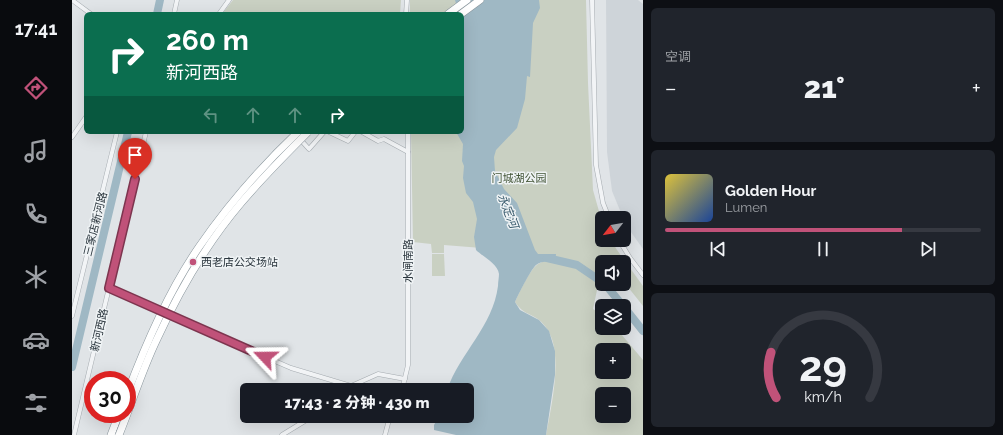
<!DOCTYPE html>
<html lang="zh">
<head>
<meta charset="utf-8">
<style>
	body { margin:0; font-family:Raleway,"Noto Sans SC",sans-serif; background:#20242c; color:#f1f3f6; height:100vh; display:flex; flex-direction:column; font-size:15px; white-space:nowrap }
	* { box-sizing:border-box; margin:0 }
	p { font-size:13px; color:#9ea1a6 }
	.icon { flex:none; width:22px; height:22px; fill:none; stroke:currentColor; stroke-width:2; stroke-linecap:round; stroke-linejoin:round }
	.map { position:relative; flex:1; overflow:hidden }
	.side { display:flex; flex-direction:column; gap:8px; padding:8px; background:#0d0f14; width:360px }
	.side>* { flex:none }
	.guide { position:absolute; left:12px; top:12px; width:380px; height:122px; border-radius:6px; box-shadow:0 4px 16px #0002; background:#0b6e4f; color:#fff; overflow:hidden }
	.needle { width:26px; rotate:239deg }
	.tools { position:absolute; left:523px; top:211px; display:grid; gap:8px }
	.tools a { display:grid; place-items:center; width:36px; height:36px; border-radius:6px; background:#171b24; box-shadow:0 4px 16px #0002; font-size:20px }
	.speed { position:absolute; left:12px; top:371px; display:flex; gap:8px; font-size:20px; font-weight:700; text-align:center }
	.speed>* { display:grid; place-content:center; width:52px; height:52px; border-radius:50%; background:#171b24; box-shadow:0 4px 16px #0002; line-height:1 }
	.speed .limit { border:6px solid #d22; background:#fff; color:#111 }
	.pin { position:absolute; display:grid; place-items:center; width:34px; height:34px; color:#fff; margin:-41px -17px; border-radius:50% 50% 50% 0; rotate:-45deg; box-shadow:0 0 4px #0007 }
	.pin .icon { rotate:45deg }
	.me { position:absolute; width:44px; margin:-22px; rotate:293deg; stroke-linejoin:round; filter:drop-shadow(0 0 3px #0008) }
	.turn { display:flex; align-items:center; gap:14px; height:84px; padding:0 16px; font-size:18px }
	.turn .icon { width:52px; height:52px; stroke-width:2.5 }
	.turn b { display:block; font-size:28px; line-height:34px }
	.lanes { display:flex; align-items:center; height:38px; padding:0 16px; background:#0003; justify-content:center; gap:20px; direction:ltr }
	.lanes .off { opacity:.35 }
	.big { font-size:30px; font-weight:800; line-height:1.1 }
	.side .card { flex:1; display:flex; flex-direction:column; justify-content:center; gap:6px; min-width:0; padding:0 14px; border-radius:6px; background:#20242c }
	.side .dial { align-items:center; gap:0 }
	.dial svg { height:104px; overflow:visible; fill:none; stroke:#363941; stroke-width:7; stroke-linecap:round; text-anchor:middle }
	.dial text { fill:#f1f3f6; stroke:none }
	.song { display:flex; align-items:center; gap:12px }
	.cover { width:48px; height:48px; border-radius:6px; background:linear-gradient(135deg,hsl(50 70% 55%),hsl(220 70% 35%)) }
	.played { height:4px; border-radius:2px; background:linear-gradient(90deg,#c05279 75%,#363941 75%) }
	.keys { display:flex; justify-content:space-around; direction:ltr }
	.heat { display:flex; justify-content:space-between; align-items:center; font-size:22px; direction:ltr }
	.trip { position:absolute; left:168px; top:383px; width:234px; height:40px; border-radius:6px; background:#171b24; box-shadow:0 4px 16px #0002; font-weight:800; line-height:40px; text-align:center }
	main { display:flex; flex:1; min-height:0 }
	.tab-bar { display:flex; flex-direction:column; width:72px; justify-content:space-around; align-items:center; background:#090b0e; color:#9ea1a6 }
	.tab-bar .icon { width:28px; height:28px }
	.tab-bar .selected { color:#c05279 }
	.tab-bar b { font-size:18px; color:#f1f3f6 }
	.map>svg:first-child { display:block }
	.built { fill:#ced4d9 }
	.green { fill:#c9d0c2; fill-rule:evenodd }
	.water { fill:#9fb8c4 }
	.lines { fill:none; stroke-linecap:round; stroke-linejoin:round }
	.river { stroke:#9fb8c4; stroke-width:8 }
	.minor-casing { stroke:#a6acb1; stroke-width:5 }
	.motorway-casing { stroke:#89959c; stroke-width:8 }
	.minor { stroke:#f2f4f6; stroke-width:4 }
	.motorway { stroke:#fff; stroke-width:7 }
	.motorway-bridge-casing { stroke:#89959c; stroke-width:8; stroke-linecap:butt }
	.motorway-bridge { stroke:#fff; stroke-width:7 }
	.route-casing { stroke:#7d354f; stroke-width:10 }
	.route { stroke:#c05279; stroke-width:7 }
	.poi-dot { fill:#c05279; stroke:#eff3f5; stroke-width:1.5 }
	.labels { text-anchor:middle; stroke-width:3; stroke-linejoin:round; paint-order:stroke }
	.park-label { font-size:11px; fill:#455739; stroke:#eff3f5 }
	.street-label { font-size:11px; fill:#2a353d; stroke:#eff3f5 }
	.poi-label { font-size:11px; fill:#2a353d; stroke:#eff3f5; text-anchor:start }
	.water-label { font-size:12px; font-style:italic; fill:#395b6d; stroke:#eff3f5 }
</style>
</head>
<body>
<main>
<nav class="tab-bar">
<b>17:41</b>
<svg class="icon selected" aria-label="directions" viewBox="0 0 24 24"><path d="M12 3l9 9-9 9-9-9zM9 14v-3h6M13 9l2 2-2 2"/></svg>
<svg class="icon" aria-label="music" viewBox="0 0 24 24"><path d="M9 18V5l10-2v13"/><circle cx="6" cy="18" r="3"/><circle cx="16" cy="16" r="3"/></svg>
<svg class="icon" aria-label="phone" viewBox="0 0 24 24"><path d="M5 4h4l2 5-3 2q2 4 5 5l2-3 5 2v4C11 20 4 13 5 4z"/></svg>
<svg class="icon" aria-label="climate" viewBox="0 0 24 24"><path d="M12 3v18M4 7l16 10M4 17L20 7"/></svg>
<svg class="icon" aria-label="car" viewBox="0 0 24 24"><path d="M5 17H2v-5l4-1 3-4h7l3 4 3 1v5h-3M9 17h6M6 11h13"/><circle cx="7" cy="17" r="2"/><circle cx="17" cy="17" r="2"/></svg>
<svg class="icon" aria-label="filters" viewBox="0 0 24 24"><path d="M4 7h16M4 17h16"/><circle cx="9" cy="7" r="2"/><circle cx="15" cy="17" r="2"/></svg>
</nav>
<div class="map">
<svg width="571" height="435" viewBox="0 0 571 435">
	<rect width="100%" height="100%" fill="#e0e4e7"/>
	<path class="built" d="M534 0H566L571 4V249L554 225 540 191 535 152Z"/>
	<g class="green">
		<path d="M161 0H329L328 14H150Z"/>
		<path d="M338 0H514L516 83 521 190 530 222V240H539L545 250 571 286V306L552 282V262H536L532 257 521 309 530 315V328H544L571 360V435H474C479 407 492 353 475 329 473 326 470 322 467 320 457 312 452 315 443 302 447 293 458 269 466 264 470 261 475 261 481 262L458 252 372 245V253H360L359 244 341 242 339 132H390V14H338ZM530 350H552V372H530ZM530 394H552V416H530Z"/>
		<path d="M360 254H372L373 276H360Z"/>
	</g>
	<path class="water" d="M383 0H467L468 8 461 23 458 77 455 76 453 99 445 128 424 150 422 157 423 171 432 189 445 203 463 250 466 254H484L483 263C477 262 470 260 464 265 458 271 447 293 443 302L448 310 467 320 477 331 483 351V375L474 435H384L362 430V425L367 416H395V390H375C388 353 421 326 426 286 426 282 427 277 427 274 426 264 410 256 404 250L402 237 405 219 401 202 394 193 391 178 392 166 390 161 391 144 384 132H390V42C394 31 390 25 390 14H387Z"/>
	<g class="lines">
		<g class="river">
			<path d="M85 14 88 0"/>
			<path d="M475 258 505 265 530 282"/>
			<path d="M533 284 551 306"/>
			<path d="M552 307 571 331"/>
			<path d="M0 367 56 132"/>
		</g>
		<defs>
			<g id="minor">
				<path d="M0 0 19 14"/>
				<path d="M520 0 524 165 531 203 537 218"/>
				<path d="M102 14 105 0"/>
				<path d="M147 14 157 0"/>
				<path d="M334 14 335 0"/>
				<path d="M257 132 276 141 283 132"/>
				<path d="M290 132 306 141 312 139 336 152"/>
				<path d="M0 137 14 117"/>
				<path d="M227 138 237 149 252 132"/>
				<path d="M547 240 558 258 571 275"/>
				<path d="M37 288 78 307 219 368 279 386 306 374 333 379"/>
				<path d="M0 316 45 132"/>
				<path d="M274 390 279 386"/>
				<path d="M330 390 336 365V132"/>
				<path d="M2 435 74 132"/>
				<path d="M210 435 241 416"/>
				<path d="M313 435 318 416"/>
			</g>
			<g id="motorway">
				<path d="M376 14 395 0"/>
				<path d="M389 14 408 0"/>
				<path d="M39 435 47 414"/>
			</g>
		</defs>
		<use href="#minor" class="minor-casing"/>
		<use href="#motorway" class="motorway-casing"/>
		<use href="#minor" class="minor"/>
		<use href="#motorway" class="motorway"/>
		<defs>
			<g id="motorway-bridge">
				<path d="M55 394C74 343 96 292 127 247 156 205 189 167 226 132"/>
				<path d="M47 435C60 403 70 370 85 339 107 291 135 243 169 203 190 178 213 155 236 132"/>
			</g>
		</defs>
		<use href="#motorway-bridge" class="motorway-bridge-casing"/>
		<use href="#motorway-bridge" class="motorway-bridge"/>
	</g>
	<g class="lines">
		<defs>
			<path id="route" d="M63 179 37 288 193 357"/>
		</defs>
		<use href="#route" class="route-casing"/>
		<use href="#route" class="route"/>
	</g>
	<circle class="poi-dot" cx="121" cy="262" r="4"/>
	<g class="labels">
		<g class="park-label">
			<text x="447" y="182">门城湖公园</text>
		</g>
		<g class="street-label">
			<text transform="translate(23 224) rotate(-76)" y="4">三家店新河路</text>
			<text transform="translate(336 261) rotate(-90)" y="4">水闸南路</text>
			<text transform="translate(27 330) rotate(-77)" y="4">新河西路</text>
		</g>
		<g class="poi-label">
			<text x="129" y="266">西老店公交场站</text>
		</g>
		<g class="water-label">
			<text transform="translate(436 211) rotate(69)" y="4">永定河</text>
		</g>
	</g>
</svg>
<div class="tools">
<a><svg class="needle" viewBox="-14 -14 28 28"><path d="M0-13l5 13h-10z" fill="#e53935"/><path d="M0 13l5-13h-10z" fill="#9ea1a6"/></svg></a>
<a><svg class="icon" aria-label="sound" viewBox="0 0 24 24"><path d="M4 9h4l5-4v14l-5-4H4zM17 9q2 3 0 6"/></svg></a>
<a><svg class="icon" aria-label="layers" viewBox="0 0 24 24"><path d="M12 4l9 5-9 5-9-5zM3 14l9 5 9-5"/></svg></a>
<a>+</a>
<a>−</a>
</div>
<div class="speed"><div class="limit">30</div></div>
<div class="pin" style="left:63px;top:179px;background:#d93025"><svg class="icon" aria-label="arrive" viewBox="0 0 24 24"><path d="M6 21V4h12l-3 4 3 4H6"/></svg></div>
<svg class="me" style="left:193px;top:357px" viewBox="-20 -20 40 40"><path d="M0-17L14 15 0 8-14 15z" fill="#c05279" stroke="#fff" stroke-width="4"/></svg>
<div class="trip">17:43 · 2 分钟 · 430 m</div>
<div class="guide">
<div class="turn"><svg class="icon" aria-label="right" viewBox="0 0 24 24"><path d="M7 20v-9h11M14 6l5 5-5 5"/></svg><div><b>260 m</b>新河西路</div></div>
<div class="lanes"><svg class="icon off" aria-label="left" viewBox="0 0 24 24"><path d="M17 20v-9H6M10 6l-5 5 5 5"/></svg><svg class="icon off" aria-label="ahead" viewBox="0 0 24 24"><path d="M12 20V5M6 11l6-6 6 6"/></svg><svg class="icon off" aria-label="ahead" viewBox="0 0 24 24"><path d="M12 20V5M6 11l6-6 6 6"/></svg><svg class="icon" aria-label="right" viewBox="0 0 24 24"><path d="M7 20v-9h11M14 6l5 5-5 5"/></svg></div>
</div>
</div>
<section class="side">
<div class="card"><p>空调</p>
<div class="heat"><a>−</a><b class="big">21°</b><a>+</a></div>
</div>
<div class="card">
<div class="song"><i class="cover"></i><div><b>Golden Hour</b><p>Lumen</p></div></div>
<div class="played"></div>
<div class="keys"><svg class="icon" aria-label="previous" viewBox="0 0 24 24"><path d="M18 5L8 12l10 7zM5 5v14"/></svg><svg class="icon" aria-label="pause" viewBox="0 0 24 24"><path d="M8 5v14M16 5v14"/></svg><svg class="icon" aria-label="next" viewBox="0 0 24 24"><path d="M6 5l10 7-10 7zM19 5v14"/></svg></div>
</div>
<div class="card dial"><svg viewBox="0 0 100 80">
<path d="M14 69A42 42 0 1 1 86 69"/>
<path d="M14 69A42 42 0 0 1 10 34" stroke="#c05279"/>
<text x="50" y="56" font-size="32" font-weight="700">29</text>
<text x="50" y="72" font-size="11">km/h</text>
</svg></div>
</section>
</main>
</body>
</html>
